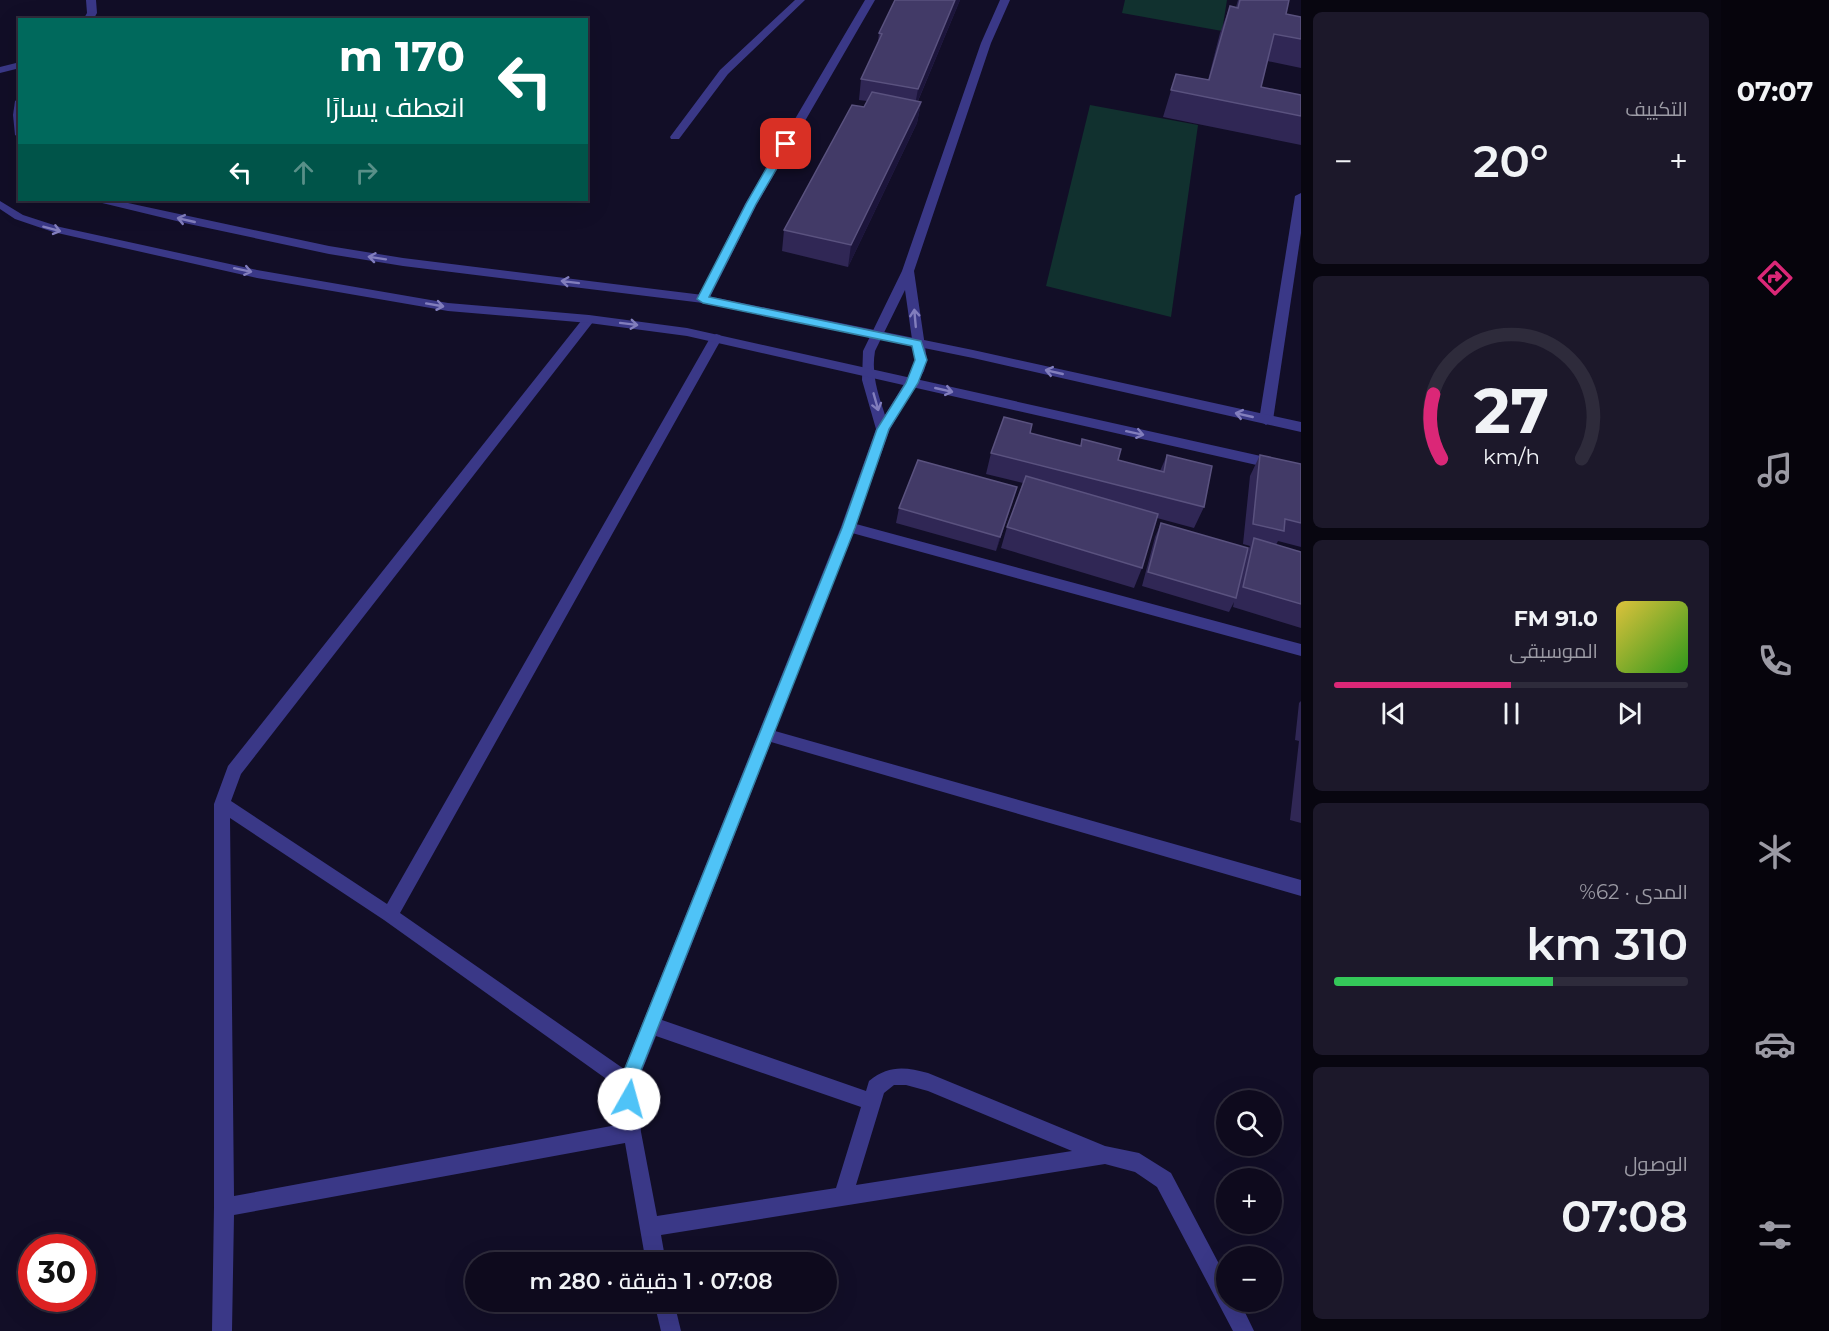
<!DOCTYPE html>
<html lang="ar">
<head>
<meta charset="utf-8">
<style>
	body { margin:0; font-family:Montserrat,Cairo,sans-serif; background:#1c182a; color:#f1f3f6; direction:rtl; height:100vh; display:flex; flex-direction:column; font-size:22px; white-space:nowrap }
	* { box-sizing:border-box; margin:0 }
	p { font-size:20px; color:#9b9aa4 }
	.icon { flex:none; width:33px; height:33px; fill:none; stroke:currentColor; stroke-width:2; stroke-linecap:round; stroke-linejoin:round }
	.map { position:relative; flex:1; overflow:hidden; direction:ltr }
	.side { display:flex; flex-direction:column; gap:12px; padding:12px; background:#080610; width:420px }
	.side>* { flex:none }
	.banner { position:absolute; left:18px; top:18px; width:570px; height:183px; border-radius:0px; box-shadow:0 6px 24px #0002,0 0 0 2px #2e2b3b; direction:rtl; background:#00695c; color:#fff; overflow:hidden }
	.tools { position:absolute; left:1216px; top:1090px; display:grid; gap:12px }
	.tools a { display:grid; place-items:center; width:66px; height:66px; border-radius:50%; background:#0e0a1d; box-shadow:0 6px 24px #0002,0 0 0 2px #2e2b3b; font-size:30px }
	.speed { position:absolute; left:18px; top:1234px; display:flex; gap:12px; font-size:30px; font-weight:700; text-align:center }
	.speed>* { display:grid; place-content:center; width:78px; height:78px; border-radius:50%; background:#0e0a1d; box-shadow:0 6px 24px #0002,0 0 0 2px #2e2b3b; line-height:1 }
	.speed .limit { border:9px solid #d22; background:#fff; color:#111 }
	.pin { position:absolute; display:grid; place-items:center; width:51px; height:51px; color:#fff; margin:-26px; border-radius:12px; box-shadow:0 3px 9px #0006 }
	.me { position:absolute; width:66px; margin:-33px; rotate:7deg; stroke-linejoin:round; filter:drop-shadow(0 0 4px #0008) }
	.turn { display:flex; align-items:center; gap:21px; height:126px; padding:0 24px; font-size:27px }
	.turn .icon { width:78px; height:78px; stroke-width:2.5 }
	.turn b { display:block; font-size:42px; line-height:51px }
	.lanes { display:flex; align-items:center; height:57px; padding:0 24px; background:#0003; justify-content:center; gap:30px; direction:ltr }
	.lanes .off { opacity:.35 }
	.big { font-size:45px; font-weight:600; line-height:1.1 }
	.side .tile { flex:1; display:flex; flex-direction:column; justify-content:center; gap:9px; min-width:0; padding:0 21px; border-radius:9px; background:#1c182a }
	.side .dial { align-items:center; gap:0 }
	.dial svg { height:156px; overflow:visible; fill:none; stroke:#2e2b3b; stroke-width:7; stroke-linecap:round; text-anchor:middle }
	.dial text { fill:#f1f3f6; stroke:none }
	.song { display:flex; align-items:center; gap:18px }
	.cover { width:72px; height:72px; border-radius:9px; background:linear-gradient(135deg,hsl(50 70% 55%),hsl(110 70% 35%)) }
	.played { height:6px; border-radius:3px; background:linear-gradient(90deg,#db2777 50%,#2e2b3b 50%) }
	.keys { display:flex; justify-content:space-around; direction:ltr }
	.heat { display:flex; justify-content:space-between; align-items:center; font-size:33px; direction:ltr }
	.charge { height:9px; border-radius:4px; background:linear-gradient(90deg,#34c759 62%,#2e2b3b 0) }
	.trip { position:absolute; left:465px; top:1252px; width:372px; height:60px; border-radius:30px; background:#0e0a1d; box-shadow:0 6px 24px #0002,0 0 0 2px #2e2b3b; font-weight:600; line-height:60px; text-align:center; direction:rtl }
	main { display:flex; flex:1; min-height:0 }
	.tab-bar { display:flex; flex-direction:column; width:108px; justify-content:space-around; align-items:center; background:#06040c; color:#9b9aa4 }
	.tab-bar .icon { width:42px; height:42px }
	.tab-bar .active { color:#db2777 }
	.tab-bar b { font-size:27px; color:#f1f3f6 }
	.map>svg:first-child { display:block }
	.green { fill:#11312f }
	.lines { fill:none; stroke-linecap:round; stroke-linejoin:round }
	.service { fill:#3a3887; fill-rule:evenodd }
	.minor { fill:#3a3887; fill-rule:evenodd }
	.tertiary { fill:#3a3887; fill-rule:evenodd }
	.wall { fill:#302755 }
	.shaded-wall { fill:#1c153b }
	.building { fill:#423a67; stroke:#5a527f; stroke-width:1.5 }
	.oneway { stroke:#827ebd }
	.route { fill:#4fc3f7; stroke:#337fa1; stroke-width:1.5 }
</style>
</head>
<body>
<main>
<nav class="tab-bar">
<b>07:07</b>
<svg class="icon active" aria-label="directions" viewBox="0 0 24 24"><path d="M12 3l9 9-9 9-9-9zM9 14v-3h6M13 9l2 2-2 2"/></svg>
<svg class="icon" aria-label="music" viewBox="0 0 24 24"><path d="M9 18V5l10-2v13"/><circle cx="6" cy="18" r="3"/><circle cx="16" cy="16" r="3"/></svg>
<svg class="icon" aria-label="phone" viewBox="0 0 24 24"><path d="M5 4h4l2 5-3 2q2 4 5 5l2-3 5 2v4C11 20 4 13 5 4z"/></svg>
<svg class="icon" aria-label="climate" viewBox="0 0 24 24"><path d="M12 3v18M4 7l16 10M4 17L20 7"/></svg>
<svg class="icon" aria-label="car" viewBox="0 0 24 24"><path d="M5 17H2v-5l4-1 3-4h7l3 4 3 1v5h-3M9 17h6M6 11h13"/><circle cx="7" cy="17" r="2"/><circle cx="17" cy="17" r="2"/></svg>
<svg class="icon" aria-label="filters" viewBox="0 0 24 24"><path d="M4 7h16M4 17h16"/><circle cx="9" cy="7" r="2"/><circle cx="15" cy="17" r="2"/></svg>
</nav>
<section class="side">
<div class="tile"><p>التكييف</p>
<div class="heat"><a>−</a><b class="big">20°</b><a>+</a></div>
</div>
<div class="tile dial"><svg viewBox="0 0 100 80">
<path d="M14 69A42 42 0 1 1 86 69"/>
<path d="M14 69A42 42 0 0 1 10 36" stroke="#db2777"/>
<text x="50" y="56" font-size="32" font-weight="700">27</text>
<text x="50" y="72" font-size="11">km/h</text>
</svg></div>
<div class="tile">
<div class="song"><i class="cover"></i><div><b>91.0 FM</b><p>الموسيقى</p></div></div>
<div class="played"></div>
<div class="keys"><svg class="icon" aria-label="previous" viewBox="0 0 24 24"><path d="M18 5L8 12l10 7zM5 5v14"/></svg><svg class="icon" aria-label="pause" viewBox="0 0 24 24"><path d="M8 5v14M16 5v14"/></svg><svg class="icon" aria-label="next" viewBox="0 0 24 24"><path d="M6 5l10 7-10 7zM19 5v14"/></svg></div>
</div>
<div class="tile"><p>المدى · 62%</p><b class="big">310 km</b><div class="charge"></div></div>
<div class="tile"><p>الوصول</p><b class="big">07:08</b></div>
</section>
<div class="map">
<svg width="1301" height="1331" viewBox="0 0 1301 1331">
	<rect width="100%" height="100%" fill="#120e27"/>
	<g class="green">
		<path d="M1125 0H1227L1222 31 1122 13Z"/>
		<path d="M1090 105 1198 125 1171 317 1046 286Z"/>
	</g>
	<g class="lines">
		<g class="service">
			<path d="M795 0H805L728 74 679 139H671L670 137 720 70Z"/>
			<path d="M865 0H875L757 204 709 299 703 303 699 302 697 299 745 204Z"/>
			<path d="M1301 193V233L1273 420 1266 425 1259 420 1295 196Z"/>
		</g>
		<g class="minor">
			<path d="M1000 0H1010L991 43 914 271 927 360 924 371 890 429 856 524 1301 644V656L852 533 775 731 1301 880V896L771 742 662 1020 866 1091 869 1081C889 1065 905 1067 928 1073L1105 1146 1139 1153 1171 1173 1227 1279V1302H1240L1254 1331H1233L1157 1187 1135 1172 1105 1164 661 1235 666 1263H646L625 1143 234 1215 232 1331H212L214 1207V804L228 766 585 316H593V322L241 774 231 801 387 904 710 338 716 334 720 335 722 338 400 913 624 1069 841 527 876 429 862 380 863 351 902 271 981 43ZM905 290 915 360 912 371 885 415C878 394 871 374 875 351ZM230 818 384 920 619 1088 622 1124 234 1196ZM656 1036 861 1107 836 1188 657 1216 641 1132 637 1083ZM894 1085H906L928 1091 1072 1151 856 1185 884 1093Z"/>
			<path d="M654 1302H674L681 1331H661Z"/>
		</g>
		<g class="tertiary">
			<path d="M86 0H96L97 13 93 20H83L87 13Z"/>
			<path d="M20 62V68L0 73V67Z"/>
			<path d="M20 98V138L15 135 13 115 15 101Z"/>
			<path d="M96 200H114L329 246 403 258 703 295 973 350 1301 422V432L973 358 703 303 403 266 329 254 189 224 98 202Z"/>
			<path d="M0 201 23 215 60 227 257 270 448 303 589 315 687 328 1301 465V475L687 336 589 323 448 311 257 278 53 232 15 219 0 209Z"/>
		</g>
	</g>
	<g class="wall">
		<path d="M895 0H960L918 101 921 102 917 123 848 267 782 251 784 230 867 101 859 100 861 79 878 42 879 33Z"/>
		<path d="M1238 0H1289L1286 14 1301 17V68L1267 61 1261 87 1301 116V145L1163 117 1176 74 1208 80 1220 33 1230 6 1236 7Z"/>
		<path d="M1030 433 1080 446 1082 439 1118 460 1160 471 1167 455 1204 507 1194 528 1157 518 1142 568 1134 588 1001 548 1007 527 1023 483 986 474 991 453Z"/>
		<path d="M1260 455 1301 464V547L1278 541 1276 545 1301 552V628L1233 607 1234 602 1229 612 1142 586 1155 537 1161 523 1246 554 1250 546 1243 544 1250 476Z"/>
		<path d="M1013 501 996 551 896 523 899 508Z"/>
		<path d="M1301 701V823L1290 820 1299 741 1295 740 1299 703Z"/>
	</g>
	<g class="shaded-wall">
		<path d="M955 0H960L914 110 918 89Z"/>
		<path d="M921 102 917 123 848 267 851 245Z"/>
		<path d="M1017 487 1013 501 996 551 1000 537Z"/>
	</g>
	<g class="building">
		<path d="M895 0H955L918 89 861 79 882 34 879 33Z"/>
		<path d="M1240 0H1289L1286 14 1301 17V39L1274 34 1261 87 1301 95V116L1171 90 1176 74 1209 80 1230 6 1238 8Z"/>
		<path d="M872 92 921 102 851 245 784 230 852 105 864 107Z"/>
		<path d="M1004 417 1032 424 1030 433 1081 446 1082 439 1121 449 1118 460 1164 472 1167 455 1212 466 1204 507 991 453Z"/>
		<path d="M1260 455 1301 464V523L1285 519 1284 531 1253 524Z"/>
		<path d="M918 460 1017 487 1000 537 899 508Z"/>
		<path d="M1026 476 1158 514 1142 568 1007 527Z"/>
		<path d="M1161 523 1248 548 1236 598 1148 572Z"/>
		<path d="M1254 538 1301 552V604L1243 587Z"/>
	</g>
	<defs><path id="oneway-shaft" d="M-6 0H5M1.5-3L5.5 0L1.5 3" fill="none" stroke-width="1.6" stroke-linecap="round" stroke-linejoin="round" transform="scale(1.5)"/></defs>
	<g class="oneway">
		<use href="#oneway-shaft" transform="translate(186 220) rotate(-167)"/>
		<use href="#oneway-shaft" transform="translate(52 229) rotate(15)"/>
		<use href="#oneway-shaft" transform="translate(377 258) rotate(-171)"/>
		<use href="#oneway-shaft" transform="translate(243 270) rotate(12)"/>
		<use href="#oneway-shaft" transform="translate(570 282) rotate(-173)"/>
		<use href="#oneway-shaft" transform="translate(435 305) rotate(10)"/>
		<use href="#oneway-shaft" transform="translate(915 318) rotate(-95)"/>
		<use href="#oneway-shaft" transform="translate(629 324) rotate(7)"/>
		<use href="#oneway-shaft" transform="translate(1054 372) rotate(-167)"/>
		<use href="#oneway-shaft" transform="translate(944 390) rotate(13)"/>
		<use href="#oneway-shaft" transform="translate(876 402) rotate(74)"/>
		<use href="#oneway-shaft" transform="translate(1244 415) rotate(-167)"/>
		<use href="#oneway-shaft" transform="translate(1135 433) rotate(12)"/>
	</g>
	<path class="route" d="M782 141 791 144 756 204 709 297 921 341 927 360 918 383 889 429 855 528 636 1083 637 1099 635 1105 629 1108 623 1105 619 1083 842 528 877 429 906 383 915 360 912 346 703 303 697 299 746 204Z"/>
</svg>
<div class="tools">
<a><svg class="icon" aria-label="search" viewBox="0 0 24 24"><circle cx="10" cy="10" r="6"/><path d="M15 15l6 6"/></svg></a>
<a>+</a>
<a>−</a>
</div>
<div class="speed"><div class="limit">30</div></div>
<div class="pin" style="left:786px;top:144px;background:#d93025"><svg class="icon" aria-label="arrive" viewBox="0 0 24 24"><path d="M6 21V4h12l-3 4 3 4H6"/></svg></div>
<svg class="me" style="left:629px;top:1099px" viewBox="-20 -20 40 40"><circle r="19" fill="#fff"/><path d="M0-13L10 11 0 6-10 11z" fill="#4fc3f7"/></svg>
<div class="trip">07:08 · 1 دقيقة · 280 m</div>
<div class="banner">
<div class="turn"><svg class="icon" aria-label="left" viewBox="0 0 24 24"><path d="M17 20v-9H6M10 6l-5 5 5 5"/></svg><div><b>170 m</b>انعطف يسارًا</div></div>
<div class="lanes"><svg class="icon" aria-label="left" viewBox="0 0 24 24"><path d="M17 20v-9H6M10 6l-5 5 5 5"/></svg><svg class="icon off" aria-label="ahead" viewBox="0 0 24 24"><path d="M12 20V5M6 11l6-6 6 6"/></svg><svg class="icon off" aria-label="right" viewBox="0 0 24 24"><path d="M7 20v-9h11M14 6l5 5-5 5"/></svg></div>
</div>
</div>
</main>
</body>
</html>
